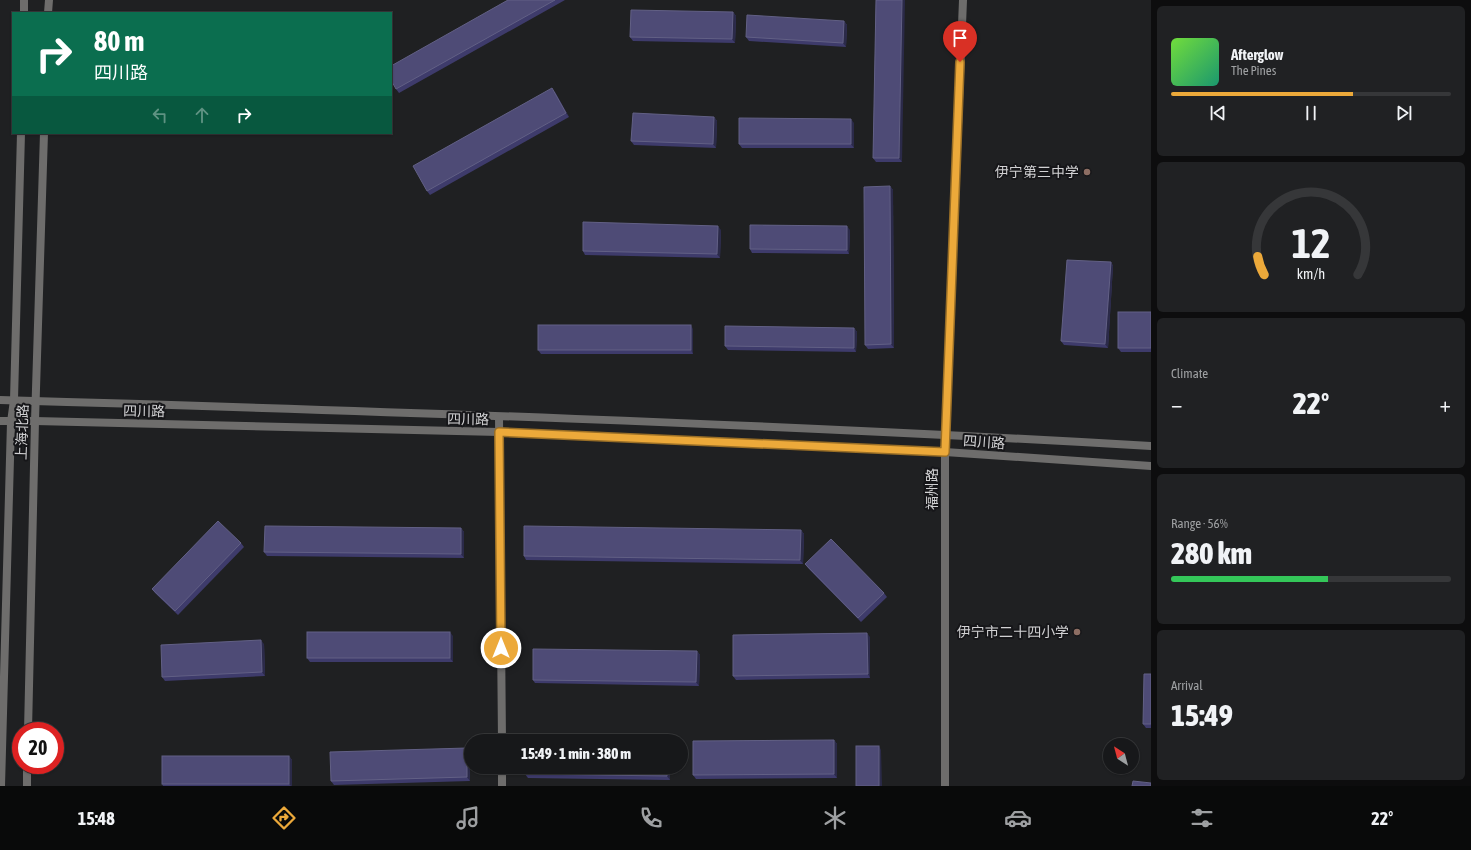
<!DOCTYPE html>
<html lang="en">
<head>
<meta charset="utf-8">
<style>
	body { margin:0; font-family:"Asap Condensed","Noto Sans SC",sans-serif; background:#202123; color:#f1f3f6; height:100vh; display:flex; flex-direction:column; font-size:15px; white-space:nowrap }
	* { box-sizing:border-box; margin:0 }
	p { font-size:13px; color:#9ea0a2 }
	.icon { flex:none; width:22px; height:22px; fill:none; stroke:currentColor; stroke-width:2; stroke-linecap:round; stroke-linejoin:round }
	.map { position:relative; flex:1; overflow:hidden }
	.panel { display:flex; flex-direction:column; gap:6px; padding:6px; background:#0d0d0e; width:320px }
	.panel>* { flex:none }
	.hud { position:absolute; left:12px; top:12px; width:380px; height:122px; border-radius:0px; box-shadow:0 1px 3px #0004,0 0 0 1px #363739; background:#0b6e4f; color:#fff; overflow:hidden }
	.needle { width:26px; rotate:324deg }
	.tools { position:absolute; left:1103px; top:738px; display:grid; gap:8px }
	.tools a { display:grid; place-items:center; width:36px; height:36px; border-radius:50%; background:#17181a; box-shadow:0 1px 3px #0004,0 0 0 1px #363739; font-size:20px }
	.speed { position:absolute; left:12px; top:722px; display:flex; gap:8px; font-size:20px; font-weight:700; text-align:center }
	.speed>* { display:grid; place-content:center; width:52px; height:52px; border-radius:50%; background:#17181a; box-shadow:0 1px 3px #0004,0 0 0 1px #363739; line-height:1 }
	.speed .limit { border:6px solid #d22; background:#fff; color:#111 }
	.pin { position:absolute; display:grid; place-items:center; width:34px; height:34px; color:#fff; margin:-41px -17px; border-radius:50% 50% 50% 0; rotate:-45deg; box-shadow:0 0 4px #0007 }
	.pin .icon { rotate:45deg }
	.me { position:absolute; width:44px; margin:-22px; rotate:0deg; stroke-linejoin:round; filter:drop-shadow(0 0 3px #0008) }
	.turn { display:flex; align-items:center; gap:14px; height:84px; padding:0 16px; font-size:18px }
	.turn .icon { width:52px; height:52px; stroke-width:2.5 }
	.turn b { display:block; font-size:28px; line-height:34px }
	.lanes { display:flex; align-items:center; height:38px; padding:0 16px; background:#0003; justify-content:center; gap:20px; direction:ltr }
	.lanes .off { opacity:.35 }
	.big { font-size:30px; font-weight:800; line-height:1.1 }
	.panel .card { flex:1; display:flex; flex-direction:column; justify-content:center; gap:6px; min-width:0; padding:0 14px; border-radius:6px; background:#202123 }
	.panel .dial { align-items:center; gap:0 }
	.dial svg { height:104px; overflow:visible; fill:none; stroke:#363739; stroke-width:7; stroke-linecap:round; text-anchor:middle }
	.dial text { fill:#f1f3f6; stroke:none }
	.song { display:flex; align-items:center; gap:12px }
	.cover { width:48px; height:48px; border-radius:6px; background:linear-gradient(135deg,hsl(100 70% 55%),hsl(160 70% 35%)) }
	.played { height:4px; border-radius:2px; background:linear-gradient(90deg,#eca93a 65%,#363739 65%) }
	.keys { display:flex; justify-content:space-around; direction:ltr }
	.heat { display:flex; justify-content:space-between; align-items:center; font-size:22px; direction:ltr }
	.charge { height:6px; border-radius:3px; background:linear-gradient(90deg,#34c759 56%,#363739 0) }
	.trip { position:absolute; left:464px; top:734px; width:224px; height:40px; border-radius:20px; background:#17181a; box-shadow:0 1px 3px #0004,0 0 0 1px #363739; font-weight:800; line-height:40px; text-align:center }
	.tab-bar { display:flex; height:64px; justify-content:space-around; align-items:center; background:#090a0a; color:#9ea0a2 }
	.tab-bar .icon { width:28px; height:28px }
	.tab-bar .active { color:#eca93a }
	.tab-bar b { font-size:18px; color:#f1f3f6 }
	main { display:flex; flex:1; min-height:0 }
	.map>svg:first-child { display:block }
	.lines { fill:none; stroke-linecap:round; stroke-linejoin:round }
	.service { stroke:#6e6d6c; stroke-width:8 }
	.tertiary { stroke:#6e6d6c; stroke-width:8 }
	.wall { fill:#3e3b6b }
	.shaded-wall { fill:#2b2a49 }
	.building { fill:#4e4b76; stroke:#626085 }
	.route-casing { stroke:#996e26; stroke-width:10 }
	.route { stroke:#eca93a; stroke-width:7 }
	.education-dot { fill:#8d6e63; stroke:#161619; stroke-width:1.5 }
	.labels { text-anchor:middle; stroke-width:4; stroke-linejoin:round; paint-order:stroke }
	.poi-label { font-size:14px; fill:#d1d1d3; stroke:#161619; text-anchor:end }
	.street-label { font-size:14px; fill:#d1d1d3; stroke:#161619 }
</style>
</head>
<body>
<main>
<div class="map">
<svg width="1151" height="786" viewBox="0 0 1151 786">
	<rect width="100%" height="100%" fill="#1f2022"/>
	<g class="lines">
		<g class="service">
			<path d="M499 417 502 741"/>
			<path d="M502 767V786"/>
		</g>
		<g class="tertiary">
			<path d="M24 13V0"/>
			<path d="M48 13 49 0"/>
			<path d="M0 400C384 411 768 424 1151 446"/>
			<path d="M0 421H35L499 432 945 452 1151 466"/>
			<path d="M28 731 35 421 44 133"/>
			<path d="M1 786 11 422 14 400 21 133"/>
			<path d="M27 786V765"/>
			<path d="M945 786V452L963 0"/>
		</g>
	</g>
	<g class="wall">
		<path d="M508 0H565L399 93 396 89Z"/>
		<path d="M876 0 902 162H876L873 158Z"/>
		<path d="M733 12 736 16 735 43 633 41 630 37Z"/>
		<path d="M844 21 847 25 846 47 749 41 746 37Z"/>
		<path d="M555 92 569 117 430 195 427 191Z"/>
		<path d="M714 117 717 121 716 148 634 145 631 141Z"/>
		<path d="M854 123V148H742L739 144Z"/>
		<path d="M890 186 893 190 894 348 868 349 865 345Z"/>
		<path d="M721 230 720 258 585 255 583 251Z"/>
		<path d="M850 230 849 254 752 253 750 249Z"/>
		<path d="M1111 262 1113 266 1108 348 1064 345 1061 341Z"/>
		<path d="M1151 312V352H1121L1118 348Z"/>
		<path d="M854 328 857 332 856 352 728 350 725 346Z"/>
		<path d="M693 329V354H541L538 350Z"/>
		<path d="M461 528 464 532V558L267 556 264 552Z"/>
		<path d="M801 530 804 534 803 564 526 560 524 556Z"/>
		<path d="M241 543 244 547 178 615 155 593 152 589Z"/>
		<path d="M805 564 884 593 887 597 861 622 808 568Z"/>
		<path d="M453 636V662H310L307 658Z"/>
		<path d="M870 637V678L736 680 733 676Z"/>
		<path d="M264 644 265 676 165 681 162 677Z"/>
		<path d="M697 651 700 655 699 686 535 683 533 680Z"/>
		<path d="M1151 674V728H1146L1143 724Z"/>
		<path d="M834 740 837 744V778L696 779 693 775Z"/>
		<path d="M469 752 470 781 334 785 331 781Z"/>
		<path d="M289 756 292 760V786H163L162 784Z"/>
		<path d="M525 767H670V780L528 778 525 774Z"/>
	</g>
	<g class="shaded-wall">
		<path d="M902 0H905L902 162 899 158Z"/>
		<path d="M733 12 736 16 735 43 732 39Z"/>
		<path d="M844 21 847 25 846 47 843 43Z"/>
		<path d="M552 88 555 92 569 117 566 113Z"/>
		<path d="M714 117 717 121 716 148 713 144Z"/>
		<path d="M851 119 854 123V148L851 144Z"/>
		<path d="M890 186 893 190 894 348 891 344Z"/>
		<path d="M718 226 721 230 720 258 717 254Z"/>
		<path d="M847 226 850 230 849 254 847 250Z"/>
		<path d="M1111 262 1113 266 1108 348 1105 344Z"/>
		<path d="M691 325 693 329V354L691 350Z"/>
		<path d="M854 328 857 332 856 352 854 348Z"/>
		<path d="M461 528 464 532V558L461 554Z"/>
		<path d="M801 530 804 534 803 564 800 560Z"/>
		<path d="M450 632 453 636V662L450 658Z"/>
		<path d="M867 633 870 637V678L868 674Z"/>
		<path d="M261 640 264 644 265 676 262 672Z"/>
		<path d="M697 651 700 655 699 686 696 682Z"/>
		<path d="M834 740 837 744V778L834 774Z"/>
		<path d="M879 746 881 750 882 786H879Z"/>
		<path d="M467 748 469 752 470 781 467 777Z"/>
		<path d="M289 756 292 760V786H291L289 784Z"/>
		<path d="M667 767H670V780L667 776Z"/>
	</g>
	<g class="building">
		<path d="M508 0H555L396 89 391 80V66Z"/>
		<path d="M876 0H902L899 158H873Z"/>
		<path d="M631 10 733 12 732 39 630 37Z"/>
		<path d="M747 15 844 21 843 43 746 37Z"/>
		<path d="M552 88 566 113 427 191 413 166Z"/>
		<path d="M633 113 714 117 713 144 631 141Z"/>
		<path d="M739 118 851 119V144H739Z"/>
		<path d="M890 186 891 344 865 345 864 187Z"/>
		<path d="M583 222 718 226 717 254 583 251Z"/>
		<path d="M750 225 847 226V250L750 249Z"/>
		<path d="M1067 260 1111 262 1105 344 1061 341Z"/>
		<rect x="1118" y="312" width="33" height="36"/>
		<rect x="538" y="325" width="153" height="25"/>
		<path d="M725 326 854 328V348L725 346Z"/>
		<path d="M218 521 241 543 175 611 152 589Z"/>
		<path d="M265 526 461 528V554L264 552Z"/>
		<path d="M524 526 801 530 800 560 524 556Z"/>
		<path d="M831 539 884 593 858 618 805 564Z"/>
		<rect x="307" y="632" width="143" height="26"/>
		<path d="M867 633 868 674 733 676V635Z"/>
		<path d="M261 640 262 672 162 677 161 645Z"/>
		<path d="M533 649 697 651 696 682 533 680Z"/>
		<path d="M1144 674H1151V724H1143Z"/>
		<path d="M834 740V774L693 775V741Z"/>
		<rect x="856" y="746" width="23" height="40"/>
		<path d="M467 748V777L331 781 330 752Z"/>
		<rect x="162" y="756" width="127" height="28"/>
		<path d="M525 767H667V776L525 774Z"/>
		<path d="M1133 781 1151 783V786H1132Z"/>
	</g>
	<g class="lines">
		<defs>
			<path id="route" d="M501 648 499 432 945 452 960 62"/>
		</defs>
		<use href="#route" class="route-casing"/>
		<use href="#route" class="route"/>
	</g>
	<g class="education-dot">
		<circle cx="1087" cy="172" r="4"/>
		<circle cx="1077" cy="632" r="4"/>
	</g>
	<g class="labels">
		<g class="poi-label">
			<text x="1079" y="177">伊宁第三中学</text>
			<text x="1069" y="637">伊宁市二十四小学</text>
		</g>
		<g class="street-label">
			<text transform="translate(144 411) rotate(1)" y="5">四川路</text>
			<text transform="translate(468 419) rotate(1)" y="5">四川路</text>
			<text transform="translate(22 432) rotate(-88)" y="5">上海北路</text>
			<text transform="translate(984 442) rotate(4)" y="5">四川路</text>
			<text transform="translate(932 489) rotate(-90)" y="5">福州路</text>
		</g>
	</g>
</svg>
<div class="tools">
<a><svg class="needle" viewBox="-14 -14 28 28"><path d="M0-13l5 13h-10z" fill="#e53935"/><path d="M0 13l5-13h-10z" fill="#9ea0a2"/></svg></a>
</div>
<div class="speed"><div class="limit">20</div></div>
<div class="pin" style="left:960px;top:62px;background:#d93025"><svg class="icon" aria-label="arrive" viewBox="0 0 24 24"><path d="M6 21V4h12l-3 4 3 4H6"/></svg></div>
<svg class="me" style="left:501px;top:648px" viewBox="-20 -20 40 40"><circle r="17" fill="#eca93a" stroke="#fff" stroke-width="3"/><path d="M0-11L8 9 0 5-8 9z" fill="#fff"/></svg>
<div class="trip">15:49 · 1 min · 380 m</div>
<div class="hud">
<div class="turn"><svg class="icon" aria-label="right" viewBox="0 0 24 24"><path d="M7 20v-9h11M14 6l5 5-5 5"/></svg><div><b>80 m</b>四川路</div></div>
<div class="lanes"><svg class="icon off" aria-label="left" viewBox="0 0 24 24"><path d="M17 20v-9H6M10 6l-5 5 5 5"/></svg><svg class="icon off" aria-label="ahead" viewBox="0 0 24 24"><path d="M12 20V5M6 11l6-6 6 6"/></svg><svg class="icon" aria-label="right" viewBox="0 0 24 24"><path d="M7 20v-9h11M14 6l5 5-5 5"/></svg></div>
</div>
</div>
<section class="panel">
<div class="card">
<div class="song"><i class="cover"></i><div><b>Afterglow</b><p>The Pines</p></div></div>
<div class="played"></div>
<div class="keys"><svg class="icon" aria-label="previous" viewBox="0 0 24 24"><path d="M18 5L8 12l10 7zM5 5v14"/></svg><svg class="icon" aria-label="pause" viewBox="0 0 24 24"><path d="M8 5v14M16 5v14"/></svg><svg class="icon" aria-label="next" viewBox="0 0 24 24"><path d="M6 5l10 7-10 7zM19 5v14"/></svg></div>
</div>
<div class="card dial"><svg viewBox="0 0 100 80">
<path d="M14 69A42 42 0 1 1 86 69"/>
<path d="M14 69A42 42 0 0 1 9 55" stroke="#eca93a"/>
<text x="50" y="56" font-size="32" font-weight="700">12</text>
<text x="50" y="72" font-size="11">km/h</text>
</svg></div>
<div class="card"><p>Climate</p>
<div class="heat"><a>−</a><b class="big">22°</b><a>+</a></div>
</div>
<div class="card"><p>Range · 56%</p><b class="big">280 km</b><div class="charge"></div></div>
<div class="card"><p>Arrival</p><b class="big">15:49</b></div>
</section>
</main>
<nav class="tab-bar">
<b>15:48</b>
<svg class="icon active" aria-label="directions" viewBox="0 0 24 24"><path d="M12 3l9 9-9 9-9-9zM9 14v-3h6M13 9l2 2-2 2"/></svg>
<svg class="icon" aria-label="music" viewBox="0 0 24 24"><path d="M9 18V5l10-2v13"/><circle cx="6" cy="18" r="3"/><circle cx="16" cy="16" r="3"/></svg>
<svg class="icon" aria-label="phone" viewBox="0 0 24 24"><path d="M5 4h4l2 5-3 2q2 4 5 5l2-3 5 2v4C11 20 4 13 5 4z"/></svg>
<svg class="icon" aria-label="climate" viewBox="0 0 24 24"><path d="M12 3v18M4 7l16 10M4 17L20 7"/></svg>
<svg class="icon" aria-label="car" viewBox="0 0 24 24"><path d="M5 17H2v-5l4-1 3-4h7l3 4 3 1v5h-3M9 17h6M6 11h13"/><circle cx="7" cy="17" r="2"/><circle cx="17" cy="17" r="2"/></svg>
<svg class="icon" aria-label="filters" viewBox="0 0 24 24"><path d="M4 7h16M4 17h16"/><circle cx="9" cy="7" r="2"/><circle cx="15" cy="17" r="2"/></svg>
<b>22°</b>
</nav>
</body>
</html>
